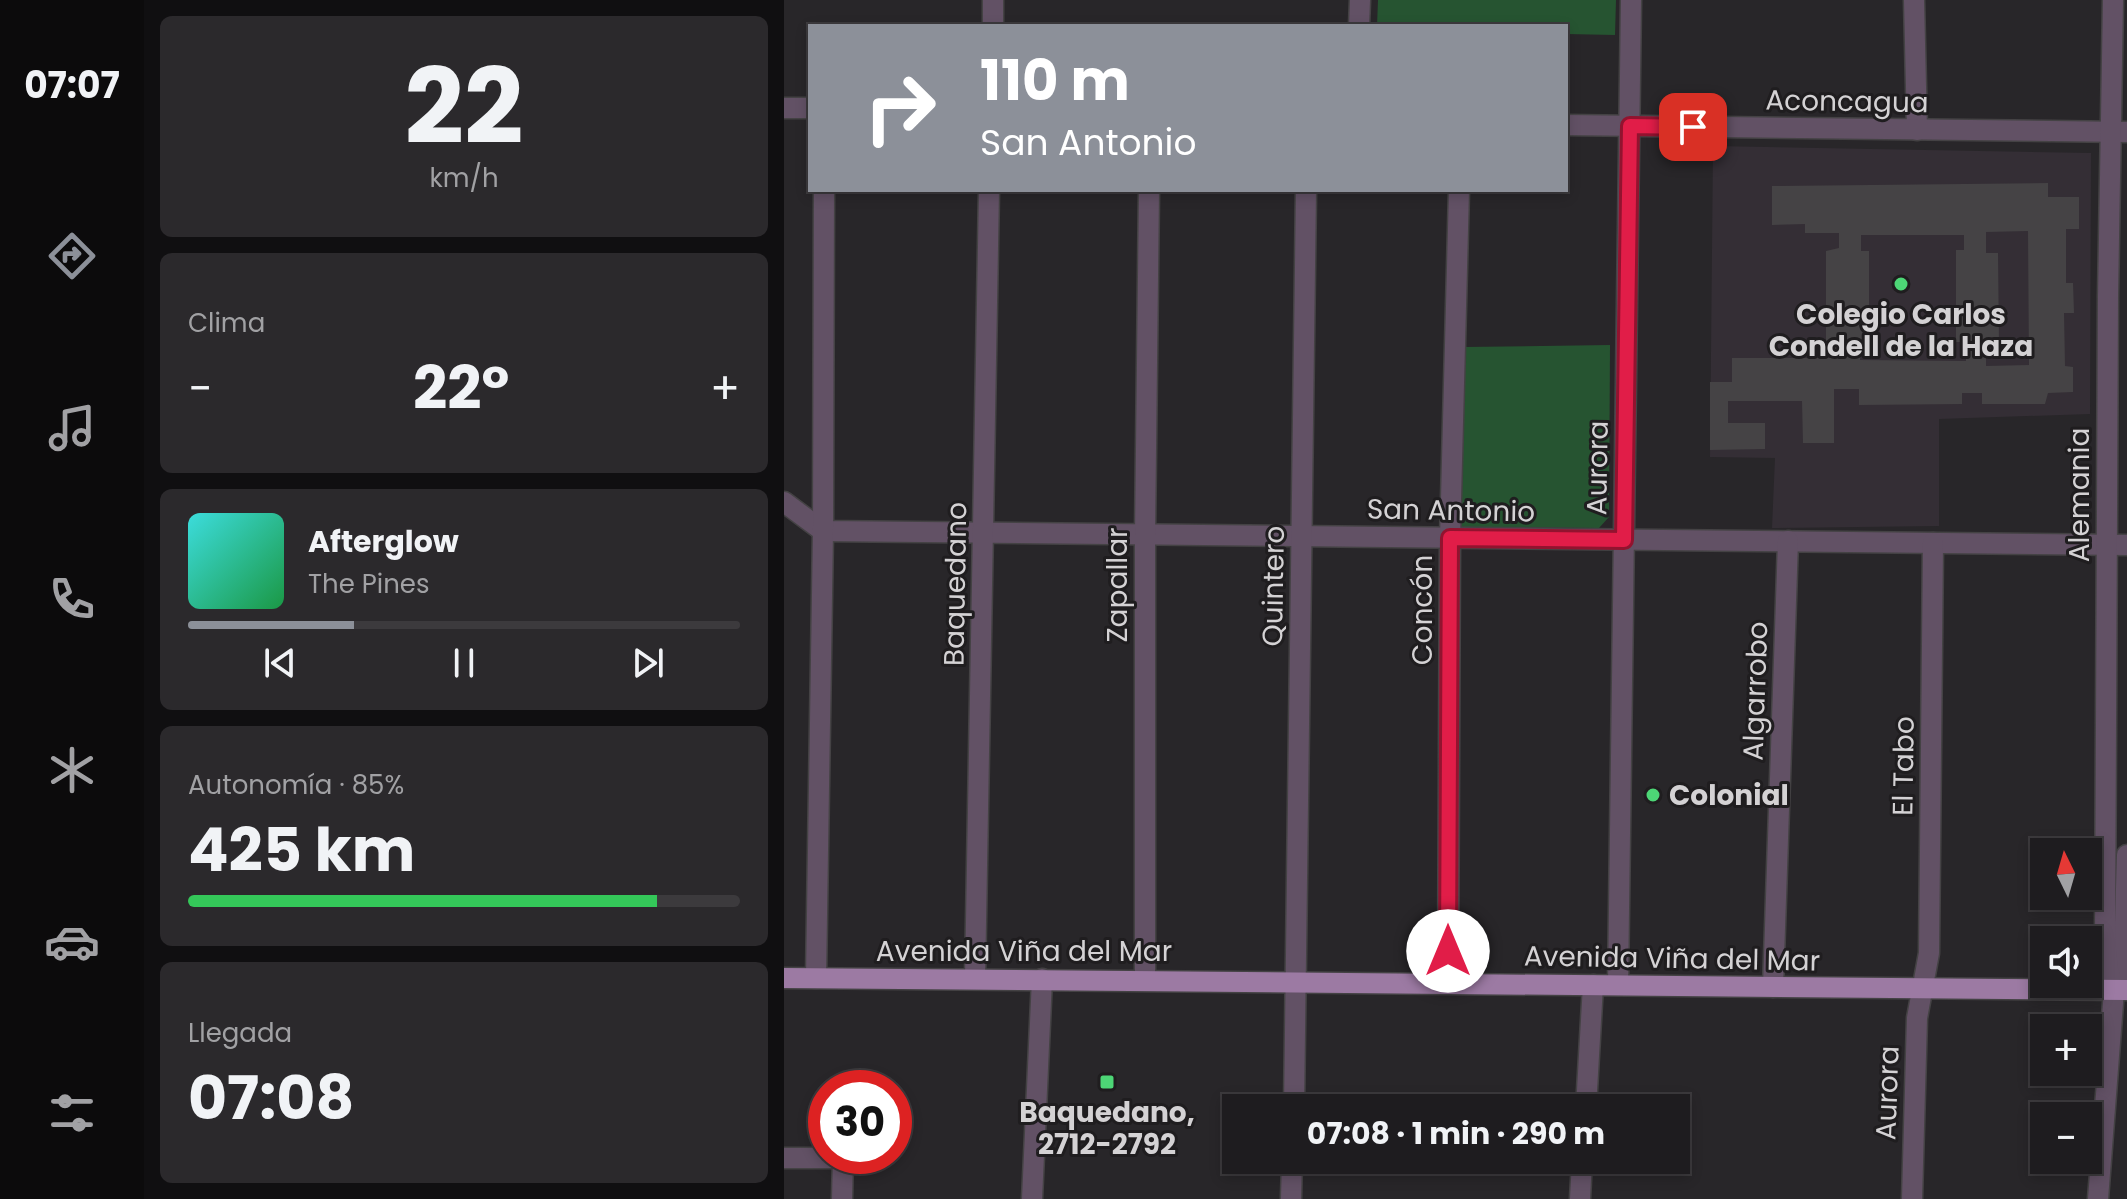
<!DOCTYPE html>
<html lang="es">
<head>
<meta charset="utf-8">
<style>
	body { margin:0; font-family:Poppins,sans-serif; background:#2b292c; color:#f1f3f6; height:100vh; display:flex; flex-direction:column; font-size:30px; white-space:nowrap }
	* { box-sizing:border-box; margin:0 }
	p { font-size:26px; color:#a1a1a4 }
	.icon { flex:none; width:44px; height:44px; fill:none; stroke:currentColor; stroke-width:2; stroke-linecap:round; stroke-linejoin:round }
	.map { position:relative; flex:1; overflow:hidden }
	.drawer { display:flex; flex-direction:column; gap:16px; padding:16px; background:#100f11; width:640px }
	.drawer>* { flex:none }
	.banner { position:absolute; left:24px; top:24px; width:760px; height:168px; border-radius:0px; box-shadow:0 4px 12px #0003,0 0 0 2px #3c3a3d; background:#8c9099; color:#fff; overflow:hidden }
	.needle { width:52px; rotate:355deg }
	.controls { position:absolute; left:1246px; top:838px; display:grid; gap:16px }
	.controls a { display:grid; place-items:center; width:72px; height:72px; border-radius:0px; background:#1e1c1f; box-shadow:0 4px 12px #0003,0 0 0 2px #3c3a3d; font-size:40px }
	.speed { position:absolute; left:24px; top:1070px; display:flex; gap:16px; font-size:40px; font-weight:700; text-align:center }
	.speed>* { display:grid; place-content:center; width:104px; height:104px; border-radius:50%; background:#1e1c1f; box-shadow:0 4px 12px #0003,0 0 0 2px #3c3a3d; line-height:1 }
	.speed .limit { border:12px solid #d22; background:#fff; color:#111 }
	.pin { position:absolute; display:grid; place-items:center; width:68px; height:68px; color:#fff; margin:-34px; border-radius:16px; box-shadow:0 4px 12px #0006 }
	.me { position:absolute; width:88px; margin:-44px; rotate:0deg; stroke-linejoin:round; filter:drop-shadow(0 0 6px #0008) }
	.turn { display:flex; align-items:center; gap:28px; height:168px; padding:0 40px; font-size:36px }
	.turn .icon { width:104px; height:104px; stroke-width:2.5 }
	.turn b { display:block; font-size:56px; line-height:68px }
	.big { font-size:60px; font-weight:700; line-height:1.1 }
	.drawer .card { flex:1; display:flex; flex-direction:column; justify-content:center; gap:12px; min-width:0; padding:0 28px; border-radius:12px; background:#2b292c }
	.drawer .dial { align-items:center; gap:0 }
	.dial b { font-size:104px; line-height:1 }
	.song { display:flex; align-items:center; gap:24px }
	.cover { width:96px; height:96px; border-radius:12px; background:linear-gradient(135deg,hsl(180 70% 55%),hsl(140 70% 35%)) }
	.played { height:8px; border-radius:4px; background:linear-gradient(90deg,#8c9099 30%,#3c3a3d 30%) }
	.keys { display:flex; justify-content:space-around; direction:ltr }
	.heat { display:flex; justify-content:space-between; align-items:center; font-size:44px; direction:ltr }
	.charge { height:12px; border-radius:6px; background:linear-gradient(90deg,#34c759 85%,#3c3a3d 0) }
	.trip { position:absolute; left:438px; top:1094px; width:468px; height:80px; border-radius:0px; background:#1e1c1f; box-shadow:0 4px 12px #0003,0 0 0 2px #3c3a3d; font-weight:700; line-height:80px; text-align:center }
	main { display:flex; flex:1; min-height:0 }
	.menu { display:flex; flex-direction:column; width:144px; justify-content:space-around; align-items:center; background:#0c0b0c; color:#a1a1a4 }
	.menu .icon { width:56px; height:56px }
	.menu .current { color:#8c9099 }
	.menu b { font-size:36px; color:#f1f3f6 }
	.map>svg:first-child { display:block }
	.built { fill:#342e35 }
	.green { fill:#265431 }
	.building { fill:#454345; fill-rule:evenodd }
	.lines { fill:none; stroke-linecap:round; stroke-linejoin:round }
	.minor-casing { stroke:#444244; stroke-width:23 }
	.major-casing { stroke:#444244; stroke-width:23 }
	.minor { stroke:#625165; stroke-width:20 }
	.major { stroke:#9c7aa3; stroke-width:20 }
	.route-casing { stroke:#92132f; stroke-width:20 }
	.route { stroke:#e11d48; stroke-width:14 }
	.poi-dot { fill:#4dd676; stroke:#1f1d1f; stroke-width:3 }
	.labels { text-anchor:middle; stroke-width:6; stroke-linejoin:round; paint-order:stroke }
	.street-label { font-size:28px; fill:#d4d2d4; stroke:#1f1d1f }
	.poi-label { font-size:28px; font-weight:bold; fill:#d4d2d4; stroke:#1f1d1f }
</style>
</head>
<body>
<main>
<nav class="menu">
<b>07:07</b>
<svg class="icon current" aria-label="directions" viewBox="0 0 24 24"><path d="M12 3l9 9-9 9-9-9zM9 14v-3h6M13 9l2 2-2 2"/></svg>
<svg class="icon" aria-label="music" viewBox="0 0 24 24"><path d="M9 18V5l10-2v13"/><circle cx="6" cy="18" r="3"/><circle cx="16" cy="16" r="3"/></svg>
<svg class="icon" aria-label="phone" viewBox="0 0 24 24"><path d="M5 4h4l2 5-3 2q2 4 5 5l2-3 5 2v4C11 20 4 13 5 4z"/></svg>
<svg class="icon" aria-label="climate" viewBox="0 0 24 24"><path d="M12 3v18M4 7l16 10M4 17L20 7"/></svg>
<svg class="icon" aria-label="car" viewBox="0 0 24 24"><path d="M5 17H2v-5l4-1 3-4h7l3 4 3 1v5h-3M9 17h6M6 11h13"/><circle cx="7" cy="17" r="2"/><circle cx="17" cy="17" r="2"/></svg>
<svg class="icon" aria-label="filters" viewBox="0 0 24 24"><path d="M4 7h16M4 17h16"/><circle cx="9" cy="7" r="2"/><circle cx="15" cy="17" r="2"/></svg>
</nav>
<section class="drawer">
<div class="card dial"><b>22</b><p>km/h</p></div>
<div class="card"><p>Clima</p>
<div class="heat"><a>−</a><b class="big">22°</b><a>+</a></div>
</div>
<div class="card">
<div class="song"><i class="cover"></i><div><b>Afterglow</b><p>The Pines</p></div></div>
<div class="played"></div>
<div class="keys"><svg class="icon" aria-label="previous" viewBox="0 0 24 24"><path d="M18 5L8 12l10 7zM5 5v14"/></svg><svg class="icon" aria-label="pause" viewBox="0 0 24 24"><path d="M8 5v14M16 5v14"/></svg><svg class="icon" aria-label="next" viewBox="0 0 24 24"><path d="M6 5l10 7-10 7zM19 5v14"/></svg></div>
</div>
<div class="card"><p>Autonomía · 85%</p><b class="big">425 km</b><div class="charge"></div></div>
<div class="card"><p>Llegada</p><b class="big">07:08</b></div>
</section>
<div class="map">
<svg width="1343" height="1199" viewBox="0 0 1343 1199">
	<rect width="100%" height="100%" fill="#282629"/>
	<path class="built" d="M929 146 1307 153 1306 414 1155 419V526L988 528 991 458 926 457Z"/>
	<g class="green">
		<path d="M594 0H832L831 35 782 34V26H593Z"/>
		<path d="M826 345 825 517 815 528 677 527 680 347Z"/>
	</g>
	<path class="building" d="M1264 183V197H1295V229H1282V283H1289L1290 313H1280L1281 366 1289 367V392L1264 393 1261 404H1198V393H1178V404L1075 405V389H1050V443H1019L1018 401H944V423H981V449L926 450V382H948V358H1051V344H1042V251L1055 248V233H1021V224L988 225V186ZM1244 231 1245 365 1202 366V343H1215L1214 253H1202V232ZM1077 235H1180V250H1172V342H1182V361L1076 360 1077 342H1085V251H1077Z"/>
	<g class="lines">
		<defs>
			<g id="minor">
				<path d="M1130 0 1133 130"/>
				<path d="M209 26V0"/>
				<path d="M575 26 576 0"/>
				<path d="M0 108H26"/>
				<path d="M782 125 1343 132"/>
				<path d="M0 502 39 531 1343 545"/>
				<path d="M32 978 39 531 40 190"/>
				<path d="M191 978 205 190"/>
				<path d="M361 980V535L365 190"/>
				<path d="M664 983 666 538 675 190"/>
				<path d="M834 985 847 0"/>
				<path d="M989 987 1004 541"/>
				<path d="M1330 990 1340 956 1343 855"/>
				<path d="M510 1108 522 190"/>
				<path d="M802 1108 809 985"/>
				<path d="M0 1158H59L58 1199"/>
				<path d="M248 1199 258 979"/>
				<path d="M507 1199 508 1160"/>
				<path d="M796 1199 798 1160"/>
				<path d="M1128 1199 1133 1018 1145 953 1149 543"/>
				<path d="M1314 1199 1330 990 1324 969 1321 939 1324 297 1329 0"/>
			</g>
			<path id="major" d="M0 978 1343 990"/>
		</defs>
		<use href="#minor" class="minor-casing"/>
		<use href="#major" class="major-casing"/>
		<use href="#minor" class="minor"/>
		<use href="#major" class="major"/>
	</g>
	<g class="lines">
		<defs>
			<path id="route" d="M664 951 666 538 840 540 846 126 909 127"/>
		</defs>
		<use href="#route" class="route-casing"/>
		<use href="#route" class="route"/>
	</g>
	<g class="poi-dot">
		<circle cx="1117" cy="284" r="8"/>
		<circle cx="869" cy="795" r="8"/>
		<rect x="315" y="1074" width="16" height="16" rx="4"/>
	</g>
	<g class="labels">
		<g class="street-label">
			<text transform="translate(1063 101) rotate(1)" y="10">Aconcagua</text>
			<text transform="translate(813 468) rotate(-89)" y="10">Aurora</text>
			<text transform="translate(1295 495) rotate(-90)" y="10">Alemania</text>
			<text transform="translate(667 510) rotate(1)" y="10">San Antonio</text>
			<text transform="translate(171 584) rotate(-89)" y="10">Baquedano</text>
			<text transform="translate(333 585) rotate(-90)" y="10">Zapallar</text>
			<text transform="translate(489 586) rotate(-89)" y="10">Quintero</text>
			<text transform="translate(638 610) rotate(-90)" y="10">Concón</text>
			<text transform="translate(971 691) rotate(-88)" y="10">Algarrobo</text>
			<text transform="translate(1119 766) rotate(-89)" y="10">El Tabo</text>
			<text x="240" y="961">Avenida Viña del Mar</text>
			<text transform="translate(888 958) rotate(1)" y="10">Avenida Viña del Mar</text>
			<text transform="translate(1103 1093) rotate(-88)" y="10">Aurora</text>
		</g>
		<g class="poi-label">
			<text x="1117" y="324">Colegio Carlos<tspan x="1117" dy="32">Condell de la Haza</tspan></text>
			<text x="885" y="805" text-anchor="start">Colonial</text>
			<text x="323" y="1122">Baquedano,<tspan x="323" dy="32">2712-2792</tspan></text>
		</g>
	</g>
</svg>
<div class="controls">
<a><svg class="needle" viewBox="-14 -14 28 28"><path d="M0-13l5 13h-10z" fill="#e53935"/><path d="M0 13l5-13h-10z" fill="#a1a1a4"/></svg></a>
<a><svg class="icon" aria-label="sound" viewBox="0 0 24 24"><path d="M4 9h4l5-4v14l-5-4H4zM17 9q2 3 0 6"/></svg></a>
<a>+</a>
<a>−</a>
</div>
<div class="speed"><div class="limit">30</div></div>
<div class="pin" style="left:909px;top:127px;background:#d93025"><svg class="icon" aria-label="arrive" viewBox="0 0 24 24"><path d="M6 21V4h12l-3 4 3 4H6"/></svg></div>
<svg class="me" style="left:664px;top:951px" viewBox="-20 -20 40 40"><circle r="19" fill="#fff"/><path d="M0-13L10 11 0 6-10 11z" fill="#e11d48"/></svg>
<div class="trip">07:08 · 1 min · 290 m</div>
<div class="banner">
<div class="turn"><svg class="icon" aria-label="right" viewBox="0 0 24 24"><path d="M7 20v-9h11M14 6l5 5-5 5"/></svg><div><b>110 m</b>San Antonio</div></div>
</div>
</div>
</main>
</body>
</html>
